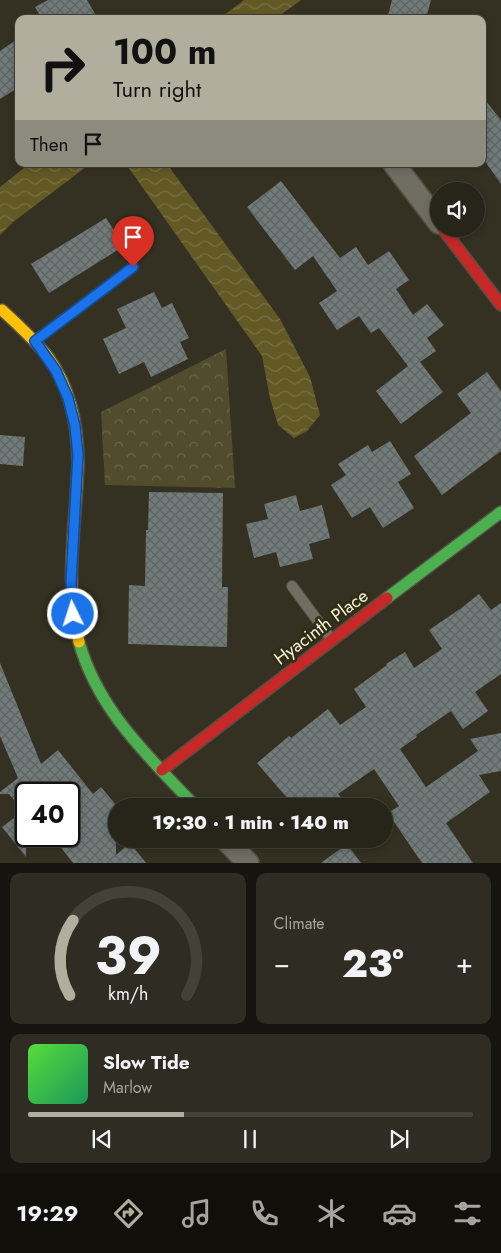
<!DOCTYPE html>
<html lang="en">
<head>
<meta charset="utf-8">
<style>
	body { margin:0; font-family:Jost,sans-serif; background:#2f2d23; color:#f1f3f6; height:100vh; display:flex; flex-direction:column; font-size:19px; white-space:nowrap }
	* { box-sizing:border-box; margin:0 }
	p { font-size:16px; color:#a4a5a2 }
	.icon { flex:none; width:28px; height:28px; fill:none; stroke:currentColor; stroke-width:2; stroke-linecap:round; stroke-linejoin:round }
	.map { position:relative; height:863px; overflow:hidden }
	.drawer { display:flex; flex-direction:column; gap:10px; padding:10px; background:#15140e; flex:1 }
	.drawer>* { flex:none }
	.top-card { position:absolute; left:15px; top:15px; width:471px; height:152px; border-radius:10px; box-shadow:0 2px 8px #0003,0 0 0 1px #434239; background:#b1ae9e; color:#111; overflow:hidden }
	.tools { position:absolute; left:430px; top:182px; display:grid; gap:10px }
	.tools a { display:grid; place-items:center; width:55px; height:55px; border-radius:50%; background:#27251a; box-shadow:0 2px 8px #0003,0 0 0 1px #434239; font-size:25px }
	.speed { position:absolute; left:15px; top:782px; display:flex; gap:10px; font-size:25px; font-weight:700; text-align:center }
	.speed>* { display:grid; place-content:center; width:65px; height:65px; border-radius:50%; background:#27251a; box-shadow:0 2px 8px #0003,0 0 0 1px #434239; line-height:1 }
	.speed .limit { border:2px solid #111; border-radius:8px; background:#fff; color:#111 }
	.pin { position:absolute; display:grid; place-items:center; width:42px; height:42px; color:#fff; margin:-51px -21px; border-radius:50% 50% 50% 0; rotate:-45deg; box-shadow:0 0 5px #0007 }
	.pin .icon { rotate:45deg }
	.me { position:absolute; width:55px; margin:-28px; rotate:356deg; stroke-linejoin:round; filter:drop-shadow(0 0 4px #0008) }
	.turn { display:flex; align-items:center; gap:18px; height:105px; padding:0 15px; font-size:22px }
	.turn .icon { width:65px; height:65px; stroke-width:2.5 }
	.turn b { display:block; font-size:35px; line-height:42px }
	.then { display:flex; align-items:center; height:48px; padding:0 15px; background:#0003; gap:10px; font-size:19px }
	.big { font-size:38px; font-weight:800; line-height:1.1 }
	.drawer .card { flex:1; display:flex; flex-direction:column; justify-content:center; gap:8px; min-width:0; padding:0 18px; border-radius:10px; background:#2f2d23 }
	.drawer .dial { align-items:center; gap:0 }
	.dial svg { height:130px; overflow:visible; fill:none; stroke:#434239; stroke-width:7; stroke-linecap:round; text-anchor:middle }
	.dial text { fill:#f1f3f6; stroke:none }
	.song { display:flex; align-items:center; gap:15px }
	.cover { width:60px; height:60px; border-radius:8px; background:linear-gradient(135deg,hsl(110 70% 55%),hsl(150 70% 35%)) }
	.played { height:5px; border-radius:2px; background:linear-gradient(90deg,#b1ae9e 35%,#434239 35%) }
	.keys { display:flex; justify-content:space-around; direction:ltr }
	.heat { display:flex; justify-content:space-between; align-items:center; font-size:28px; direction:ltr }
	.drawer .tiles { flex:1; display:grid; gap:10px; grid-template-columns:1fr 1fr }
	.card:last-child { grid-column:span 2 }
	.trip { position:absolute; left:108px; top:798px; width:285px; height:50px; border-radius:25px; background:#27251a; box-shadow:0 2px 8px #0003,0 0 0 1px #434239; font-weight:800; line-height:50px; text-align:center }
	.dock { display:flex; height:80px; justify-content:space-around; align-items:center; background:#100f0a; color:#a4a5a2 }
	.dock .icon { width:35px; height:35px }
	.dock .active { color:#b1ae9e }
	.dock b { font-size:22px; color:#f1f3f6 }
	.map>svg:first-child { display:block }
	.park { fill:url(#park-crowns) }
	.water { fill:url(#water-waves) }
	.building { fill:url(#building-cross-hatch) }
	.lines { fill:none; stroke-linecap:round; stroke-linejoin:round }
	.lane-casing { stroke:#535042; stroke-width:12 }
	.street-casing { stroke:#535042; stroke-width:24 }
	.fast-casing { stroke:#535042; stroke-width:14 }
	.slow-casing { stroke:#535042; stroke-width:14 }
	.jam-casing { stroke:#535042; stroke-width:14 }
	.lane { stroke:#706e63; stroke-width:10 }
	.street { stroke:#706e63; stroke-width:21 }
	.fast { stroke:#4caf50; stroke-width:11 }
	.slow { stroke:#ffc107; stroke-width:11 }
	.jam { stroke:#c62828; stroke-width:11 }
	.route-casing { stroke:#114b97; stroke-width:12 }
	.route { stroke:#1a73e8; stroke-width:9 }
	.labels { text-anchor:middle; stroke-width:5; stroke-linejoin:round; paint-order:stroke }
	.street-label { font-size:18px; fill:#f4f1e0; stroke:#322d10 }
</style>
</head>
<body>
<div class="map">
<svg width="501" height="863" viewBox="0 0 501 863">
	<defs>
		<pattern id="park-crowns" width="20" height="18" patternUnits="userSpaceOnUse" patternTransform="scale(1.25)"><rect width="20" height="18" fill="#514c2c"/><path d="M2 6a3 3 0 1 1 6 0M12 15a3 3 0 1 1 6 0" fill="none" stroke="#6b664a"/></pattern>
		<pattern id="water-waves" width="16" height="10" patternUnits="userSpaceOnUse" patternTransform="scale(1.25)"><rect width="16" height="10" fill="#625925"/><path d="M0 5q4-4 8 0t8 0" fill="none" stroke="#797144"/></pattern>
		<pattern id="building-cross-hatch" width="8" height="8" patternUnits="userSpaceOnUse" patternTransform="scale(1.25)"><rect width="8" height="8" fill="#707b7a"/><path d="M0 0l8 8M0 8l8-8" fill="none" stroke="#5e6461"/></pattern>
	</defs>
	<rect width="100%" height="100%" fill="#343122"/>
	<path class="park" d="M226 349 235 488 105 485 101 412Z"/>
	<g class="water">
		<path d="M244 0H301L275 19H219Z"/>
		<path d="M29 164H90L13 222 0 235V187Z"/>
		<path d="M126 164H167L280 319 310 377 320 415 307 431 294 438 278 425 270 398 262 356Z"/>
	</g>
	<g class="building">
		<path d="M48 0H87L98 19H42L35 7Z"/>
		<path d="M392 0H431L426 19H387Z"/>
		<path d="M19 38V87L0 99V51Z"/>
		<path d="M482 96 501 120V184L482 157Z"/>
		<path d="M281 181 340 258 356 247 368 265 389 251 409 280 396 289 413 315 427 304 444 325 427 338 436 351 420 362 443 392 401 424 376 391 408 366 379 328 371 333 359 316 337 330 319 303 337 291 313 256 295 270 247 207Z"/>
		<path d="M106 218 124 246 49 293 31 264Z"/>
		<path d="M154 292 162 308 172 303 189 338 180 342 188 359 151 377 144 362 119 374 103 339 126 328 117 309Z"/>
		<path d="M487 372 501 391V451L442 495 414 456 471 413 457 394Z"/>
		<path d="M0 435 25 437 23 466 0 464Z"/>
		<path d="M390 441 411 474 398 482 414 508 383 528 370 507 352 518 331 485 346 475 338 464 368 445 372 452Z"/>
		<path d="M149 492 223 493 222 587H228L227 647 128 644 129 585 145 586 146 530H148Z"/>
		<path d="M296 495 300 511 322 505 330 538 309 544 313 559 280 567 276 552 254 558 246 524 268 519 264 504Z"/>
		<path d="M479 594 491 610 501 603V674L475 692 488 711 463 729 451 711 416 735 417 737 400 749 426 787 478 751 470 739 501 733V771L479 775 490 792 446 823 473 863H422L388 813 399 806 374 769 338 794 349 806H294L257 763 289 736 291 738 328 709 340 725 366 707 354 689 387 665 386 664 405 652 414 668 442 649 429 630 460 609Z"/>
		<path d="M0 663 41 764 58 750 93 794 101 787 116 805V855L130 843 146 863H73L52 836H69V794H26V857L2 827 23 811 9 794H0V792L18 778 0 736Z"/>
		<path d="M347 844 361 863H321Z"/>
	</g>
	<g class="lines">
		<defs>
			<g id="lane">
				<path d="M36 340 133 267"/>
				<path d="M292 586 332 640"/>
			</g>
			<g id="street">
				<path d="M394 164 439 223"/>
				<path d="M225 839 248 863"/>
			</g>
			<g id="fast">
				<path d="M387 598 501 512"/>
				<path d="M79 642C98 710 148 756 195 806"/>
			</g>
			<path id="slow" d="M2 310C18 325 35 340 48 357 70 387 78 427 78 464 76 523 64 584 79 642"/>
			<g id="jam">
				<path d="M443 229 501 305"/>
				<path d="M162 770 387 598"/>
			</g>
		</defs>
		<use href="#lane" class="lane-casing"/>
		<use href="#street" class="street-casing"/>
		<use href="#fast" class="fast-casing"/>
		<use href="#slow" class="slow-casing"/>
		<use href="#jam" class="jam-casing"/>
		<use href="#lane" class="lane"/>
		<use href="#street" class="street"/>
		<use href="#fast" class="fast"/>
		<use href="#slow" class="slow"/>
		<use href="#jam" class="jam"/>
	</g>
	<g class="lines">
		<defs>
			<path id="route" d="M73 614 71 582 78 455 75 426 68 398 56 371 35 341 133 267"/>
		</defs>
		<use href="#route" class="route-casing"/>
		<use href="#route" class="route"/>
	</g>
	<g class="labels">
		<g class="street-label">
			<text transform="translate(321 627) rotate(-37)" y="6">Hyacinth Place</text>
		</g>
	</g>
</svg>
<div class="tools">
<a><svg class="icon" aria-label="sound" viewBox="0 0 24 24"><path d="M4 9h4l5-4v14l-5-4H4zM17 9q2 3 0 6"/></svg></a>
</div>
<div class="speed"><div class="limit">40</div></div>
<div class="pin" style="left:133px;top:267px;background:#d93025"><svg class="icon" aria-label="arrive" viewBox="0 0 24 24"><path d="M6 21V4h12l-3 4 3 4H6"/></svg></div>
<svg class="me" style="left:73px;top:614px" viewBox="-20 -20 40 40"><circle r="17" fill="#1a73e8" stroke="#fff" stroke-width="3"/><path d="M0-11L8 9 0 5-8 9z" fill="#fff"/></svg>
<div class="trip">19:30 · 1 min · 140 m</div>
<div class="top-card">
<div class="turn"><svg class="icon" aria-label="right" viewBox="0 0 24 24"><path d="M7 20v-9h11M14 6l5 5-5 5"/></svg><div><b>100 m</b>Turn right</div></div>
<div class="then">Then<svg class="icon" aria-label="arrive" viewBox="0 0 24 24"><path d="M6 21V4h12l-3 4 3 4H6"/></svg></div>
</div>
</div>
<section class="drawer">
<div class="tiles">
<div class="card dial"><svg viewBox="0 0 100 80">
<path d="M14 69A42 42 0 1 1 86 69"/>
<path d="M14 69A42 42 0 0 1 16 23" stroke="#b1ae9e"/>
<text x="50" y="56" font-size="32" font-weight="700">39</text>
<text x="50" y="72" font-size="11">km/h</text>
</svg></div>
<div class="card"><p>Climate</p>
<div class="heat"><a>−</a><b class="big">23°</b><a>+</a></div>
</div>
<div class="card">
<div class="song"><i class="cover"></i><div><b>Slow Tide</b><p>Marlow</p></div></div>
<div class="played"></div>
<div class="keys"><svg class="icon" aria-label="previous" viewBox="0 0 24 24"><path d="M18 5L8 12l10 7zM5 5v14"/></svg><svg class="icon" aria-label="pause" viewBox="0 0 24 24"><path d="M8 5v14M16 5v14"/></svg><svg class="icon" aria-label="next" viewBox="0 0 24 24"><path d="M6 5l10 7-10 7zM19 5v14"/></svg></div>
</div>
</div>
</section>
<nav class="dock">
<b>19:29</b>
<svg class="icon active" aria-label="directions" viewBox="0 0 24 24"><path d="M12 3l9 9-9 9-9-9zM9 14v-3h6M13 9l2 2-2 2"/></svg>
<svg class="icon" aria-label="music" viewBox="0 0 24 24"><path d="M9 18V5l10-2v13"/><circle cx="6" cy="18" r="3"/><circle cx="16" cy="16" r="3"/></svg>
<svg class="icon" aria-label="phone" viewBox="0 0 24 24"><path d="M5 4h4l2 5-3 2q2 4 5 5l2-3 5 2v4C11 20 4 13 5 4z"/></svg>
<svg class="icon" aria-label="climate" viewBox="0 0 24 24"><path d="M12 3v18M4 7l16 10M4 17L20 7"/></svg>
<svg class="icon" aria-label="car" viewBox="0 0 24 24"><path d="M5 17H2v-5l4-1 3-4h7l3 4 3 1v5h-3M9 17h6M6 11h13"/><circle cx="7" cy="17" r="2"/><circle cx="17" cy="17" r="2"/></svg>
<svg class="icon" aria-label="filters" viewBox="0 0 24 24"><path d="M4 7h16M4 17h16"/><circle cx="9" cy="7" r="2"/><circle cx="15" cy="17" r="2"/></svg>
</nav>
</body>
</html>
